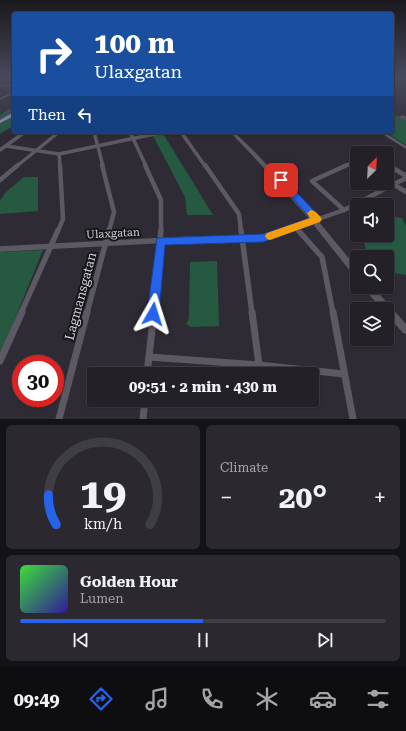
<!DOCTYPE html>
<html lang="en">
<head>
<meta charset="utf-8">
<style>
	body { margin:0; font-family:"Roboto Serif",serif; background:#2b2830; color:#f1f3f6; height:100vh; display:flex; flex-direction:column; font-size:15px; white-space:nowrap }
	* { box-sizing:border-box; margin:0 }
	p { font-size:13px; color:#a3a3a8 }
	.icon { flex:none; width:22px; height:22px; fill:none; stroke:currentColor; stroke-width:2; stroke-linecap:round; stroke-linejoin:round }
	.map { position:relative; height:419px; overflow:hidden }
	.sheet { display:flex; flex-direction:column; gap:6px; padding:6px; background:#131216; flex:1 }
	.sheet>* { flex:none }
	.banner { position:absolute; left:12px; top:12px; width:382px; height:122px; border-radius:4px; box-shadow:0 1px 3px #0004,0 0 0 1px #403e45; background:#1a4fa0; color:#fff; overflow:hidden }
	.needle { width:26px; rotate:24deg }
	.tools { position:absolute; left:350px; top:146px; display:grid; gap:8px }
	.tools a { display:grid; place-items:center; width:44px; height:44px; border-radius:4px; background:#232028; box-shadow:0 1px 3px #0004,0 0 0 1px #403e45; font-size:20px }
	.speed { position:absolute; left:12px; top:355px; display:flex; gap:8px; font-size:20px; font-weight:700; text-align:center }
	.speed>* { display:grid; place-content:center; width:52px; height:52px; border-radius:50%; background:#232028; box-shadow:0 1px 3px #0004,0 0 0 1px #403e45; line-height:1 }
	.speed .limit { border:6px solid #d22; background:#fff; color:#111 }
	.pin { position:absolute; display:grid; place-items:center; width:34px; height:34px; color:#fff; margin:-17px; border-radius:8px; box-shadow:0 2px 6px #0006 }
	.me { position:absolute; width:44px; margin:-22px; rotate:6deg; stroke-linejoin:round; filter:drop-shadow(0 0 3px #0008) }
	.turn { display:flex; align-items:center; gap:14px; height:84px; padding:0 16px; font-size:18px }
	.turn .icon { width:52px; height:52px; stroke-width:2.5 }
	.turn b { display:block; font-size:28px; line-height:34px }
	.then { display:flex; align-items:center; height:38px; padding:0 16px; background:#0003; gap:8px; font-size:15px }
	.big { font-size:30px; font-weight:700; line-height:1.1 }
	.sheet .card { flex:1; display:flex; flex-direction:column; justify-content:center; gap:6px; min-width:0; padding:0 14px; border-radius:6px; background:#2b2830 }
	.sheet .dial { align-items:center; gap:0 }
	.dial svg { height:104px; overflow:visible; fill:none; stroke:#403e45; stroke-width:7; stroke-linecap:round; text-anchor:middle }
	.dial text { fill:#f1f3f6; stroke:none }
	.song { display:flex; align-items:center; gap:12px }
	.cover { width:48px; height:48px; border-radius:6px; background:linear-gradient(135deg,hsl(120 70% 55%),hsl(250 70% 35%)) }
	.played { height:4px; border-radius:2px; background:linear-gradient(90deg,#2563eb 50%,#403e45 50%) }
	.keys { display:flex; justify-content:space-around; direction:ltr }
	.heat { display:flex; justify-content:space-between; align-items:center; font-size:22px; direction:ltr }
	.sheet .tiles { flex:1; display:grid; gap:6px; grid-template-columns:1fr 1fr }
	.card:last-child { grid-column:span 2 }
	.trip { position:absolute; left:87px; top:367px; width:232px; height:40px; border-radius:4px; background:#232028; box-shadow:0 1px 3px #0004,0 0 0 1px #403e45; font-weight:700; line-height:40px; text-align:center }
	.dock { display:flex; height:64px; justify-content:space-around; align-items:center; background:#0e0d10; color:#a3a3a8 }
	.dock .icon { width:28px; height:28px }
	.dock .selected { color:#2563eb }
	.dock b { font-size:18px; color:#f1f3f6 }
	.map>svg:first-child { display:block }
	.green { fill:#265942 }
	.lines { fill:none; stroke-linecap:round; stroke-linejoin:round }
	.minor-far3 { stroke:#5d5963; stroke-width:3.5 }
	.minor-far2 { stroke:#5d5963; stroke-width:4.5 }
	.minor-far1 { stroke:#5d5963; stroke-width:5.5 }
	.minor { stroke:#5d5963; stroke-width:7 }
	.tertiary { fill:#5d5963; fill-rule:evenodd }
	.secondary { fill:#5d5963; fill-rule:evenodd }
	.trunk { fill:#a48ec4; fill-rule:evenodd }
	.route { fill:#2563eb; stroke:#184099 }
	.slow { fill:#f59e0b }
	.labels { text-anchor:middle; stroke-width:4; stroke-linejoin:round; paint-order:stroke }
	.street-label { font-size:11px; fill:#d2d0d6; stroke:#161519 }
	.near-street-label { font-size:13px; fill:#d2d0d6; stroke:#161519 }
</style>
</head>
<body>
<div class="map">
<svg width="406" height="419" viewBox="0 0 406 419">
	<rect width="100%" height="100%" fill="#2f2b35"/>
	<g class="green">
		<path d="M14 106V125L0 134V115Z"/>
		<path d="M392 115 406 117V145L385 132H392Z"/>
		<path d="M151 132H162L213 215H187L185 197Z"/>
		<path d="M24 177H38V211L0 214V201L5 193Z"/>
		<path d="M387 216 402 218 406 226V275L387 272V257H368L362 235H387Z"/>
		<path d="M43 250 0 355V252Z"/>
		<path d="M217 261 219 326 191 327 186 324 189 318 190 262Z"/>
	</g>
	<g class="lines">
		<g class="minor-far3">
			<path d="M402 117 406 118"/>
			<path d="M94 132 103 166"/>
			<path d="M130 132 146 166"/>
			<path d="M181 132 205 166"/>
			<path d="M6 146 59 154 164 132"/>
			<path d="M0 150 25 132"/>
			<path d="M59 154 60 166"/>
			<path d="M387 165 389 166"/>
			<path d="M17 166 59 132"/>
			<path d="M345 166 357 161"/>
		</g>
		<g class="minor-far2">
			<path d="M102 165 114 212 109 231"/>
			<path d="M145 165 161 200V231"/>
			<path d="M205 165 239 214 241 231"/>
			<path d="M388 165 406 176"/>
			<path d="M0 180 18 165"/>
			<path d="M393 184 406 192"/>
			<path d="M344 210 312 181 347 165"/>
			<path d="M296 227 299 231"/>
			<path d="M58 231 63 219 60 165"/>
			<path d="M284 231 344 210 406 178"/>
		</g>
		<g class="minor-far1">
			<path d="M241 230 252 313"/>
			<path d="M298 230 322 257 333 313"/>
			<path d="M0 249 189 239 263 238 287 230"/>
			<path d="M21 313 58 230"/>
			<path d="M87 313 109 230"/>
			<path d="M153 313 161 230"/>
		</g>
		<g class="minor">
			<path d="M252 312 259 365"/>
			<path d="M333 312 353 419"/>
			<path d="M149 357 259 365 344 374"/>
			<path d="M0 361 22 312"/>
			<path d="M147 374 154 312"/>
			<path d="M59 419 87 312"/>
			<path d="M143 419 145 400"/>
		</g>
		<g class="tertiary">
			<path d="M14 84V86L0 87V85Z"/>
			<path d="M14 91V93L0 100V98Z"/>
			<path d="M379 132H384L406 146V149Z"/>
		</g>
		<g class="secondary">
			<path d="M230 132H234L255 152 309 210 357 268V277L354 276 305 214 251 154Z"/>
			<path d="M364 287H373L406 324V334L403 333 387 315V309H382L365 290Z"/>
		</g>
		<path class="trunk" d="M12 113H14V116L0 123V120Z"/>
	</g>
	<linearGradient id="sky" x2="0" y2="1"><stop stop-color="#1a181d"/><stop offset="0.57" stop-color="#474a5c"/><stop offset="1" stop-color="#474a5c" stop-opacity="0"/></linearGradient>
	<rect width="406" height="136" fill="url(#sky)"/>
	<path class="route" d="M281 177 283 178 320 217 322 219 320 222 263 242 165 245 159 314 158 318 153 320 149 318 147 314 157 238 263 234 310 218 278 181V178Z"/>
	<path class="slow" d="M311 210C316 211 319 215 322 219L320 222 270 240 267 239 265 236 267 233 310 218 307 213Z"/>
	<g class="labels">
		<g class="street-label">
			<text transform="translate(113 233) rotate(-3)" y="4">Ulaxgatan</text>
		</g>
		<g class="near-street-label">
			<text transform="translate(80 296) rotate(-75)" y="5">Lagmansgatan</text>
		</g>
	</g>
</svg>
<div class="tools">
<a><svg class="needle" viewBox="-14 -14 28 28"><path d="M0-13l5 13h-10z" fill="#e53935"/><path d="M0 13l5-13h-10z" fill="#a3a3a8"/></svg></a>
<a><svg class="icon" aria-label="sound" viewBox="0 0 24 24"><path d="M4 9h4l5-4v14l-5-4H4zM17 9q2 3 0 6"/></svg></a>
<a><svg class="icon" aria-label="search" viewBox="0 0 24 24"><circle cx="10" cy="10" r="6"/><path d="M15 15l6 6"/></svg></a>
<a><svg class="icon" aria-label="layers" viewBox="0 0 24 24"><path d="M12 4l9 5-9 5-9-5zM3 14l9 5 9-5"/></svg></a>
</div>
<div class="speed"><div class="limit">30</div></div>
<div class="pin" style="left:281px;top:180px;background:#d93025"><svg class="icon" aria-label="arrive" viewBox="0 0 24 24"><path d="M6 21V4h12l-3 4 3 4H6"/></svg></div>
<svg class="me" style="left:153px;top:314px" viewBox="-20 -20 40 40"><path d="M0-17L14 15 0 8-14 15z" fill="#2563eb" stroke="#fff" stroke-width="4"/></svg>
<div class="trip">09:51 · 2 min · 430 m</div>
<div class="banner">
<div class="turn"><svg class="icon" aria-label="right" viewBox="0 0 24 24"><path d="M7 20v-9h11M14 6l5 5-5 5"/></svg><div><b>100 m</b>Ulaxgatan</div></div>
<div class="then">Then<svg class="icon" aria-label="left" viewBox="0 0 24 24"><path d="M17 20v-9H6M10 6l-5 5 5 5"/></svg></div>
</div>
</div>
<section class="sheet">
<div class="tiles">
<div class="card dial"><svg viewBox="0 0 100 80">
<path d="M14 69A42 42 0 1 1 86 69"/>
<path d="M14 69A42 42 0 0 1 8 46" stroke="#2563eb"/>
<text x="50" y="56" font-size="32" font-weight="700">19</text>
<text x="50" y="72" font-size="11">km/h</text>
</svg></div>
<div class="card"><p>Climate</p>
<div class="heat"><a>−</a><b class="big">20°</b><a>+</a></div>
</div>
<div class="card">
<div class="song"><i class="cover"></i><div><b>Golden Hour</b><p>Lumen</p></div></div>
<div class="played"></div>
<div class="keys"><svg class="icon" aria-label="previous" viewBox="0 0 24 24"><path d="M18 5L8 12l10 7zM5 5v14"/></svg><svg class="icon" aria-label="pause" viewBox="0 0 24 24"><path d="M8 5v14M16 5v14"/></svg><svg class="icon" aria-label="next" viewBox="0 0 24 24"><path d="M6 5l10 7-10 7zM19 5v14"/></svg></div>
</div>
</div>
</section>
<nav class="dock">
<b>09:49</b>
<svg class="icon selected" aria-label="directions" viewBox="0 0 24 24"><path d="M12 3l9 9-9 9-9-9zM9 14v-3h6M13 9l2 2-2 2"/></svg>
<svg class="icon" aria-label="music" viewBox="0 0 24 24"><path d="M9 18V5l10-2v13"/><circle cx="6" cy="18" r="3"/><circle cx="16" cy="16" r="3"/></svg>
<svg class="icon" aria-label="phone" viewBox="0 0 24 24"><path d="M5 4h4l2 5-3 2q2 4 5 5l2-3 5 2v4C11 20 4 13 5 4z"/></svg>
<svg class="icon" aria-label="climate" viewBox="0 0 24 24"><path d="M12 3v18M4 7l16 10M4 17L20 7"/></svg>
<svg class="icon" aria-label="car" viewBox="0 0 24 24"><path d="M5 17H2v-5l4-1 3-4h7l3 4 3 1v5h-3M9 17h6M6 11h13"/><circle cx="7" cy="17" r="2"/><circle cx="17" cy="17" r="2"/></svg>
<svg class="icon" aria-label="filters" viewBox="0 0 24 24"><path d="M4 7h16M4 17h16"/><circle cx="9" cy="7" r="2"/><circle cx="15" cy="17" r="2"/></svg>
</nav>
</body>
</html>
